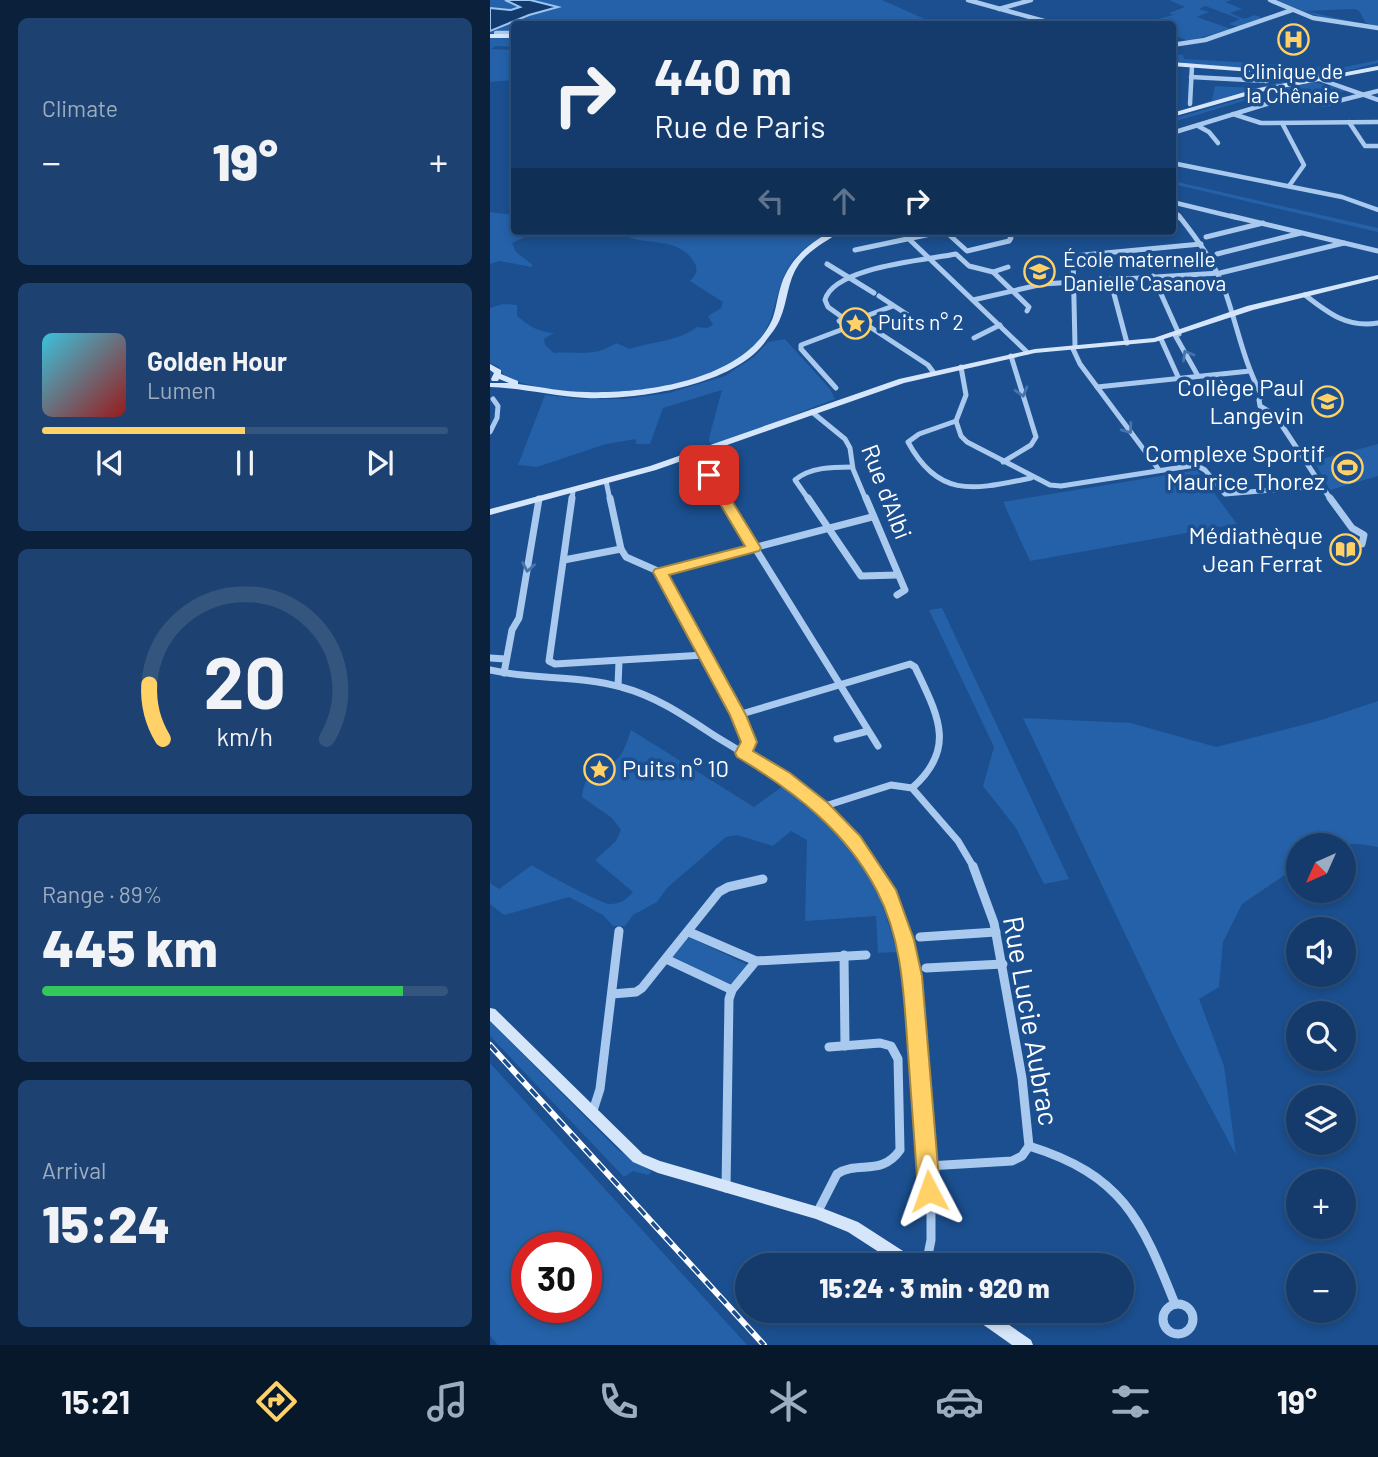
<!DOCTYPE html>
<html lang="en">
<head>
<meta charset="utf-8">
<style>
	body { margin:0; font-family:Barlow,sans-serif; background:#1d4271; color:#f1f3f6; height:100vh; display:flex; flex-direction:column; font-size:26px; white-space:nowrap }
	* { box-sizing:border-box; margin:0 }
	p { font-size:23px; color:#9dadc1 }
	.icon { flex:none; width:38px; height:38px; fill:none; stroke:currentColor; stroke-width:2; stroke-linecap:round; stroke-linejoin:round }
	.map { position:relative; flex:1; overflow:hidden }
	.side { display:flex; flex-direction:column; gap:18px; padding:18px; background:#0b203b; width:490px }
	.side>* { flex:none }
	.hud { position:absolute; left:21px; top:21px; width:665px; height:214px; border-radius:7px; box-shadow:0 4px 10px #0003,0 0 0 2px #33557e; background:#143b6b; color:#f1f3f6; overflow:hidden }
	.needle { width:46px; rotate:225deg }
	.buttons { position:absolute; left:796px; top:833px; display:grid; gap:14px }
	.buttons a { display:grid; place-items:center; width:70px; height:70px; border-radius:50%; background:#143b6b; box-shadow:0 4px 10px #0003,0 0 0 2px #33557e; font-size:35px }
	.speed { position:absolute; left:21px; top:1232px; display:flex; gap:14px; font-size:35px; font-weight:700; text-align:center }
	.speed>* { display:grid; place-content:center; width:91px; height:91px; border-radius:50%; background:#143b6b; box-shadow:0 4px 10px #0003,0 0 0 2px #33557e; line-height:1 }
	.speed .limit { border:10px solid #d22; background:#fff; color:#111 }
	.pin { position:absolute; display:grid; place-items:center; width:60px; height:60px; color:#fff; margin:-30px; border-radius:14px; box-shadow:0 4px 10px #0006 }
	.me { position:absolute; width:77px; margin:-38px; rotate:356deg; stroke-linejoin:round; filter:drop-shadow(0 0 5px #0008) }
	.turn { display:flex; align-items:center; gap:24px; height:147px; padding:0 28px; font-size:32px }
	.turn .icon { width:91px; height:91px; stroke-width:2.5 }
	.turn b { display:block; font-size:49px; line-height:60px }
	.lanes { display:flex; align-items:center; height:66px; padding:0 28px; background:#0003; justify-content:center; gap:35px; direction:ltr }
	.lanes .off { opacity:.35 }
	.big { font-size:52px; font-weight:800; line-height:1.1 }
	.side .widget { flex:1; display:flex; flex-direction:column; justify-content:center; gap:10px; min-width:0; padding:0 24px; border-radius:10px; background:#1d4271 }
	.side .dial { align-items:center; gap:0 }
	.dial svg { height:182px; overflow:visible; fill:none; stroke:#33557e; stroke-width:7; stroke-linecap:round; text-anchor:middle }
	.dial text { fill:#f1f3f6; stroke:none }
	.song { display:flex; align-items:center; gap:21px }
	.cover { width:84px; height:84px; border-radius:10px; background:linear-gradient(135deg,hsl(190 70% 55%),hsl(0 70% 35%)) }
	.played { height:7px; border-radius:4px; background:linear-gradient(90deg,#ffd166 50%,#33557e 50%) }
	.keys { display:flex; justify-content:space-around; direction:ltr }
	.heat { display:flex; justify-content:space-between; align-items:center; font-size:38px; direction:ltr }
	.charge { height:10px; border-radius:5px; background:linear-gradient(90deg,#34c759 89%,#33557e 0) }
	.trip { position:absolute; left:245px; top:1253px; width:399px; height:70px; border-radius:35px; background:#143b6b; box-shadow:0 4px 10px #0003,0 0 0 2px #33557e; font-weight:800; line-height:70px; text-align:center }
	.dock { display:flex; height:112px; justify-content:space-around; align-items:center; background:#08182b; color:#9dadc1 }
	.dock .icon { width:49px; height:49px }
	.dock .current { color:#ffd166 }
	.dock b { font-size:32px; color:#f1f3f6 }
	main { display:flex; flex:1; min-height:0 }
	.map>svg:first-child { display:block }
	.green { fill:#2461a8; fill-rule:evenodd }
	.water { fill:#123a6d; stroke:#9cc4f0; stroke-width:2 }
	.lines { fill:none; stroke-linecap:round; stroke-linejoin:round }
	.street-far3 { stroke:#a9c9ee; stroke-width:4.5 }
	.street-far2 { stroke:#a9c9ee; stroke-width:5 }
	.street-far1 { stroke:#a9c9ee; stroke-width:7 }
	.street { stroke:#a9c9ee; stroke-width:9 }
	.secondary { fill:#d6e6fa; fill-rule:evenodd }
	.rail-casing { stroke:#fff; stroke-width:6 }
	.rail { stroke:#1b4f8f; stroke-width:3.5; stroke-dasharray:10; stroke-linecap:butt }
	.oneway { stroke:#4674ac }
	.route { fill:#ffd166; stroke:#a68842; stroke-width:2 }
	.labels { text-anchor:middle; stroke-width:7; stroke-linejoin:round; paint-order:stroke }
	.far-poi-label { font-size:21px; fill:#fff; stroke:#1b4f8f; text-anchor:start }
	.poi-label { font-size:24px; fill:#fff; stroke:#1b4f8f; text-anchor:end }
	.street-label { font-size:24px; fill:#fff; stroke:#1b4f8f }
	.near-street-label { font-size:28px; fill:#fff; stroke:#1b4f8f }
</style>
</head>
<body>
<main>
<section class="side">
<div class="widget"><p>Climate</p>
<div class="heat"><a>−</a><b class="big">19°</b><a>+</a></div>
</div>
<div class="widget">
<div class="song"><i class="cover"></i><div><b>Golden Hour</b><p>Lumen</p></div></div>
<div class="played"></div>
<div class="keys"><svg class="icon" aria-label="previous" viewBox="0 0 24 24"><path d="M18 5L8 12l10 7zM5 5v14"/></svg><svg class="icon" aria-label="pause" viewBox="0 0 24 24"><path d="M8 5v14M16 5v14"/></svg><svg class="icon" aria-label="next" viewBox="0 0 24 24"><path d="M6 5l10 7-10 7zM19 5v14"/></svg></div>
</div>
<div class="widget dial"><svg viewBox="0 0 100 80">
<path d="M14 69A42 42 0 1 1 86 69"/>
<path d="M14 69A42 42 0 0 1 8 45" stroke="#ffd166"/>
<text x="50" y="56" font-size="32" font-weight="700">20</text>
<text x="50" y="72" font-size="11">km/h</text>
</svg></div>
<div class="widget"><p>Range · 89%</p><b class="big">445 km</b><div class="charge"></div></div>
<div class="widget"><p>Arrival</p><b class="big">15:24</b></div>
</section>
<div class="map">
<svg width="888" height="1345" viewBox="0 0 888 1345">
	<rect width="100%" height="100%" fill="#1b4f8f"/>
	<g class="green">
		<path d="M0 0H392L446 24H24V31L0 33Z"/>
		<path d="M679 0H742L735 2 752 9 740 13 754 19 765 15 772 18 749 27 739 24 750 19 715 6 709 9 719 12 707 17 741 29 699 41 683 35 682 24H650L683 15 679 13 695 7Z"/>
		<path d="M783 0H888V27L876 23 869 11 865 9 815 11 878 25 836 19Z"/>
		<path d="M0 37H24V47L6 46 1 49 24 50V80L0 82Z"/>
		<path d="M682 54 693 55 694 59 850 68 888 60V63L848 73 838 70 796 72 697 64 683 60Z"/>
		<path d="M795 74 813 75 816 78 683 114 722 100 725 86 765 88 800 80Z"/>
		<path d="M823 82 858 90 842 95 784 92 683 122 682 119 779 91Z"/>
		<path d="M683 181 888 228V232L683 184Z"/>
		<path d="M0 212 24 215V231H43L44 233 22 243 26 252 43 265 41 267 10 261 0 264Z"/>
		<path d="M132 231H295L309 237 318 231H340C326 241 309 250 300 265 284 289 287 320 268 342 220 397 78 404 15 377L9 367 0 363V308L13 304 27 305V316C39 326 48 332 64 333L54 339 55 345 64 353C92 351 101 358 126 343L140 349C164 341 186 342 207 327L217 328 223 325 218 316 231 308 233 302 200 281C206 275 209 270 204 262 189 238 163 245 141 238 137 236 135 234 132 231Z"/>
		<path d="M295 339 340 389 345 399 226 445 219 442V438L232 390 173 408 160 444H146V439L116 444 47 467 28 465 55 395 90 399H134L179 393 235 376 264 357 278 342Z"/>
		<path d="M888 444V476L840 490 824 461Z"/>
		<path d="M707 470 747 524 540 561 513 502Z"/>
		<path d="M452 608 579 879 554 884 526 828 493 786 504 747 439 610Z"/>
		<path d="M888 701V847L869 844 808 845V866L752 904 733 942 729 987 709 999 734 1066 746 1155 688 1046 533 718 641 723 726 747 828 721Z"/>
		<path d="M141 730 264 807 290 788H295C324 814 360 840 379 874 392 899 399 926 407 952L388 953 386 916 315 921 317 840 301 831 283 846 247 835 236 837 177 888 167 902 143 915 135 926H123L113 915 79 897 14 915 0 904V883L9 889 42 865C50 871 112 904 120 904 131 904 136 900 143 892L105 860 126 841 131 830 122 818 92 797C95 766 114 776 129 757 135 750 138 738 141 730Z"/>
		<path d="M199 937 258 965 241 984 181 958Z"/>
		<path d="M0 1021 128 1150 162 1172 158 1175 143 1171 134 1177 0 1036Z"/>
		<path d="M0 1063 257 1345H8L0 1336ZM37 1248H96V1307H37Z"/>
	</g>
	<path class="water" d="M15 0H40L68 7 39 15 0 31V8L21 10 30 7Z"/>
	<g class="lines">
		<g class="street-far3">
			<path d="M478 0 565 24"/>
			<path d="M780 0 823 18 888 28"/>
			<path d="M509 9 541 0"/>
			<path d="M6 33H24"/>
			<path d="M682 45 715 40 802 10"/>
			<path d="M701 77 777 81"/>
			<path d="M829 79 888 100"/>
			<path d="M700 104 702 66"/>
			<path d="M743 114 771 123 888 122"/>
			<path d="M859 122 875 146H888"/>
			<path d="M792 123 814 165 799 186"/>
			<path d="M708 126 719 132 728 143"/>
			<path d="M682 133 783 102 836 104 888 91"/>
			<path d="M682 163 852 197 888 210"/>
			<path d="M682 202 748 218"/>
			<path d="M682 208 690 218"/>
		</g>
		<g class="street-far2">
			<path d="M689 216C708 240 726 265 736 294 748 329 754 363 772 396L769 400 770 406 785 415 841 500"/>
			<path d="M741 216 888 251"/>
			<path d="M455 231 477 251 519 241 521 238 517 231"/>
			<path d="M716 237 773 223"/>
			<path d="M419 239 537 352"/>
			<path d="M365 250 455 231"/>
			<path d="M727 254 811 233"/>
			<path d="M337 264 384 293"/>
			<path d="M503 272 518 267"/>
			<path d="M663 276 689 334"/>
			<path d="M620 279 637 343"/>
			<path d="M815 295C838 313 857 328 888 323"/>
			<path d="M389 296 418 315"/>
			<path d="M483 300 553 284 730 273 854 243"/>
			<path d="M376 316 403 306"/>
			<path d="M352 317 338 307 335 300C343 267 436 260 466 254L479 266 503 272 539 307 537 311"/>
			<path d="M377 326 380 321C371 311 359 313 349 321L360 329 380 327 438 365 444 373"/>
			<path d="M685 335 708 376"/>
			<path d="M484 338 510 325"/>
			<path d="M671 339 689 379"/>
			<path d="M585 346 583 256 711 244"/>
			<path d="M583 349 590 364 669 470"/>
			<path d="M471 367 476 395 466 421 429 434 418 442C449 500 486 489 541 478"/>
			<path d="M607 387 760 371"/>
			<path d="M346 388 311 349V345L356 328"/>
			<path d="M322 412 355 439 360 448 363 469 376 500"/>
			<path d="M466 421 471 436 477 442 560 485 571 486 706 465 715 470 735 494 831 486"/>
			<path d="M0 432 7 418 8 406 3 399"/>
			<path d="M513 462 541 445 546 437 521 356"/>
			<path d="M219 475 235 500"/>
			<path d="M116 481 120 500"/>
			<path d="M82 500 83 491"/>
			<path d="M319 500 305 480C320 467 343 467 362 467"/>
		</g>
		<g class="street-far1">
			<path d="M82 498 59 661 65 664 214 655"/>
			<path d="M120 498 131 549 136 557 170 572 248 715 259 742 253 753"/>
			<path d="M234 498 388 746"/>
			<path d="M318 498 371 576 408 575"/>
			<path d="M376 498 415 590 407 595"/>
			<path d="M840 498 862 528 874 535 872 544"/>
			<path d="M74 560 131 549"/>
			<path d="M170 572 382 517"/>
			<path d="M0 658 16 659"/>
			<path d="M0 670C43 680 89 675 131 687 166 696 196 717 225 736 282 770 349 809 383 868"/>
			<path d="M14 673 22 630 29 618 49 499"/>
			<path d="M128 686 129 661"/>
			<path d="M248 715 420 664 425 667C447 714 468 748 422 788"/>
			<path d="M347 739 378 731"/>
			<path d="M332 807 401 785 422 788 468 841 484 868"/>
		</g>
		<g class="street">
			<path d="M382 866C421 936 423 993 430 1071 433 1119 437 1167 441 1215V1240L436 1265"/>
			<path d="M199 932 266 961"/>
			<path d="M430 937 506 932"/>
			<path d="M354 955 355 1046"/>
			<path d="M176 959 242 990"/>
			<path d="M436 968 513 964"/>
			<path d="M122 994 146 992 152 988 229 892 238 887 273 879"/>
			<path d="M102 1114 110 1089 129 931"/>
			<path d="M539 1146C632 1175 651 1218 685 1304"/>
			<path d="M438 1166 522 1161 532 1156 539 1146 532 1078 504 923 483 866"/>
			<path d="M236 1188 239 999 242 990 266 961 376 955"/>
			<path d="M327 1213 347 1174C368 1160 391 1177 410 1150L408 1059 401 1046 390 1043 339 1047"/>
			<circle cx="688" cy="1319" r="15"/>
		</g>
		<g class="secondary">
			<rect x="0" y="34" width="24" height="4"/>
			<path d="M682 62 833 74 836 76 888 66V70L770 92 682 117V113L769 88 828 77 682 66Z"/>
			<path d="M342 231H351C336 242 320 249 309 264 297 281 298 301 290 319 287 327 280 335 275 342 243 386 147 400 96 398 64 396 32 388 0 387V383H19L9 379 8 381H2L1 379 4 373 0 370V364L11 370V374L28 381V384C51 387 74 392 97 392 155 394 255 380 282 320 286 310 287 299 290 289 297 262 317 244 342 231Z"/>
			<path d="M888 275V279L763 310 665 342 545 353 414 383 166 470 0 515V509L160 466 409 379 545 349 664 338 757 306Z"/>
			<path d="M0 1008 5 1009 153 1154 170 1161 332 1208 368 1222 427 1260 429 1265H409L358 1232 326 1219 168 1173 143 1162 0 1021Z"/>
			<path d="M478 1311H499L541 1340 543 1345H522L481 1316Z"/>
		</g>
		<defs>
			<path id="rail" d="M0 1045 274 1345"/>
		</defs>
		<use href="#rail" class="rail-casing"/>
		<use href="#rail" class="rail"/>
	</g>
	<defs><path id="oneway-chevron" d="M-2-3.5L2.5 0L-2 3.5" fill="none" stroke-width="1.6" stroke-linecap="round" stroke-linejoin="round" transform="scale(1.75)"/></defs>
	<g class="oneway">
		<use href="#oneway-chevron" transform="translate(697 355) rotate(-120)"/>
		<use href="#oneway-chevron" transform="translate(532 392) rotate(74)"/>
		<use href="#oneway-chevron" transform="translate(638 429) rotate(53)"/>
		<use href="#oneway-chevron" transform="translate(38 567) rotate(100)"/>
	</g>
	<path class="route" d="M219 471 226 475 271 548 269 551 179 575 256 715 267 742 263 751 300 773 338 803 370 836 406 890 424 940 432 976 450 1191 447 1197 439 1200 432 1197 428 1191C425 1145 421 1098 418 1052 414 999 413 941 387 891 356 831 304 791 247 757L245 753 251 742 240 715 163 572 165 569 255 546 213 475Z"/>
	<defs>
		<symbol id="hospital-ring" viewBox="-11 -11 22 22"><circle r="9.5" fill="#1b4f8f" stroke="#ffd166" stroke-width="1.5"/><path d="M-5-5h3v3.5h4V-5h3V5h-3V1.5h-4V5h-3Z" fill="#ffd166"/></symbol>
		<symbol id="school-ring" viewBox="-11 -11 22 22"><circle r="9.5" fill="#1b4f8f" stroke="#ffd166" stroke-width="1.5"/><path d="M0-5L7-2L0 1L-7-2ZM-4 1L0 2.5L4 1V4Q0 6-4 4Z" fill="#ffd166"/></symbol>
		<symbol id="sight-ring" viewBox="-11 -11 22 22"><circle r="9.5" fill="#1b4f8f" stroke="#ffd166" stroke-width="1.5"/><path d="M0-6L1.8-2.2L6-1.7L2.9 1.2L3.7 5.4L0 3.3L-3.7 5.4L-2.9 1.2L-6-1.7L-1.8-2.2Z" fill="#ffd166"/></symbol>
		<symbol id="stadium-ring" viewBox="-11 -11 22 22"><circle r="9.5" fill="#1b4f8f" stroke="#ffd166" stroke-width="1.5"/><path d="M0-5a6.5 5 0 1 0 0 10a6.5 5 0 1 0 0-10ZM-3.5-1.8h7v3.6h-7Z" fill="#ffd166"/></symbol>
		<symbol id="library-ring" viewBox="-11 -11 22 22"><circle r="9.5" fill="#1b4f8f" stroke="#ffd166" stroke-width="1.5"/><path d="M-6-4Q-3-5.5-.7-3.5V5Q-3 3-6 4ZM6-4Q3-5.5 .7-3.5V5Q3 3 6 4Z" fill="#ffd166"/></symbol>
	</defs>
	<g fill-rule="evenodd">
		<use href="#hospital-ring" x="786" y="22" width="35" height="35"/>
		<use href="#school-ring" x="532" y="254" width="35" height="35"/>
		<use href="#sight-ring" x="348" y="306" width="35" height="35"/>
		<use href="#school-ring" x="820" y="384" width="35" height="35"/>
		<use href="#stadium-ring" x="840" y="450" width="35" height="35"/>
		<use href="#library-ring" x="838" y="532" width="35" height="35"/>
		<use href="#sight-ring" x="92" y="752" width="35" height="35"/>
	</g>
	<g class="labels">
		<g class="far-poi-label">
			<text x="803" y="79" text-anchor="middle">Clinique de<tspan x="803" dy="24">la Chênaie</tspan></text>
			<text x="573" y="267">École maternelle<tspan x="573" dy="24">Danielle Casanova</tspan></text>
			<text x="388" y="330">Puits n° 2</text>
		</g>
		<g class="poi-label">
			<text x="814" y="396">Collège Paul<tspan x="814" dy="28">Langevin</tspan></text>
			<text x="835" y="462">Complexe Sportif<tspan x="835" dy="28">Maurice Thorez</tspan></text>
			<text x="833" y="544">Médiathèque<tspan x="833" dy="28">Jean Ferrat</tspan></text>
			<text x="132" y="777" text-anchor="start">Puits n° 10</text>
		</g>
		<g class="street-label">
			<text transform="translate(396 492) rotate(69)" y="8">Rue d'Albi</text>
		</g>
		<g class="near-street-label">
			<text transform="translate(541 1021) rotate(80)" y="10">Rue Lucie Aubrac</text>
		</g>
	</g>
</svg>
<div class="buttons">
<a><svg class="needle" viewBox="-14 -14 28 28"><path d="M0-13l5 13h-10z" fill="#e53935"/><path d="M0 13l5-13h-10z" fill="#9dadc1"/></svg></a>
<a><svg class="icon" aria-label="sound" viewBox="0 0 24 24"><path d="M4 9h4l5-4v14l-5-4H4zM17 9q2 3 0 6"/></svg></a>
<a><svg class="icon" aria-label="search" viewBox="0 0 24 24"><circle cx="10" cy="10" r="6"/><path d="M15 15l6 6"/></svg></a>
<a><svg class="icon" aria-label="layers" viewBox="0 0 24 24"><path d="M12 4l9 5-9 5-9-5zM3 14l9 5 9-5"/></svg></a>
<a>+</a>
<a>−</a>
</div>
<div class="speed"><div class="limit">30</div></div>
<div class="pin" style="left:219px;top:475px;background:#d93025"><svg class="icon" aria-label="arrive" viewBox="0 0 24 24"><path d="M6 21V4h12l-3 4 3 4H6"/></svg></div>
<svg class="me" style="left:439px;top:1191px" viewBox="-20 -20 40 40"><path d="M0-17L14 15 0 8-14 15z" fill="#ffd166" stroke="#fff" stroke-width="4"/></svg>
<div class="trip">15:24 · 3 min · 920 m</div>
<div class="hud">
<div class="turn"><svg class="icon" aria-label="right" viewBox="0 0 24 24"><path d="M7 20v-9h11M14 6l5 5-5 5"/></svg><div><b>440 m</b>Rue de Paris</div></div>
<div class="lanes"><svg class="icon off" aria-label="left" viewBox="0 0 24 24"><path d="M17 20v-9H6M10 6l-5 5 5 5"/></svg><svg class="icon off" aria-label="ahead" viewBox="0 0 24 24"><path d="M12 20V5M6 11l6-6 6 6"/></svg><svg class="icon" aria-label="right" viewBox="0 0 24 24"><path d="M7 20v-9h11M14 6l5 5-5 5"/></svg></div>
</div>
</div>
</main>
<nav class="dock">
<b>15:21</b>
<svg class="icon current" aria-label="directions" viewBox="0 0 24 24"><path d="M12 3l9 9-9 9-9-9zM9 14v-3h6M13 9l2 2-2 2"/></svg>
<svg class="icon" aria-label="music" viewBox="0 0 24 24"><path d="M9 18V5l10-2v13"/><circle cx="6" cy="18" r="3"/><circle cx="16" cy="16" r="3"/></svg>
<svg class="icon" aria-label="phone" viewBox="0 0 24 24"><path d="M5 4h4l2 5-3 2q2 4 5 5l2-3 5 2v4C11 20 4 13 5 4z"/></svg>
<svg class="icon" aria-label="climate" viewBox="0 0 24 24"><path d="M12 3v18M4 7l16 10M4 17L20 7"/></svg>
<svg class="icon" aria-label="car" viewBox="0 0 24 24"><path d="M5 17H2v-5l4-1 3-4h7l3 4 3 1v5h-3M9 17h6M6 11h13"/><circle cx="7" cy="17" r="2"/><circle cx="17" cy="17" r="2"/></svg>
<svg class="icon" aria-label="filters" viewBox="0 0 24 24"><path d="M4 7h16M4 17h16"/><circle cx="9" cy="7" r="2"/><circle cx="15" cy="17" r="2"/></svg>
<b>19°</b>
</nav>
</body>
</html>
